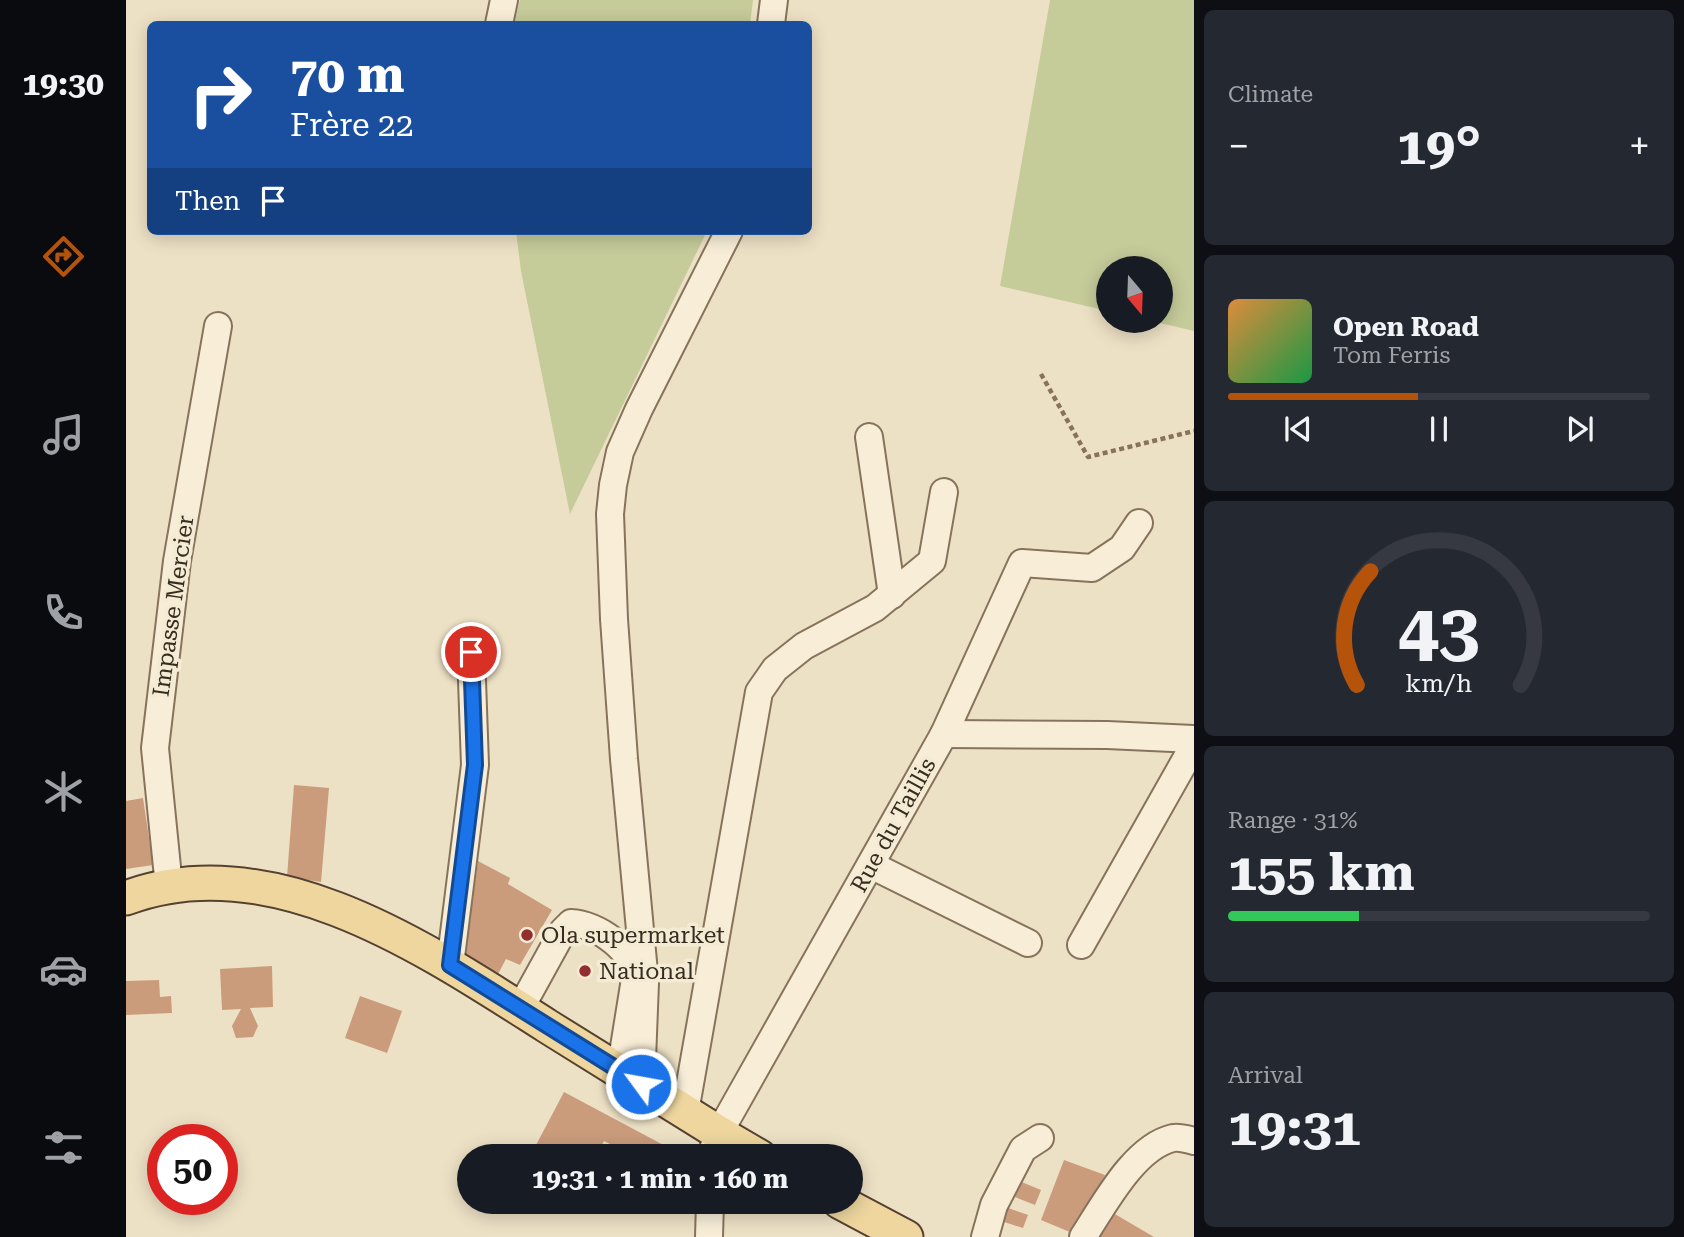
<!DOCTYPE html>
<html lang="en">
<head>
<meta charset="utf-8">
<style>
	body { margin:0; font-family:"Roboto Serif",serif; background:#242831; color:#f1f3f6; height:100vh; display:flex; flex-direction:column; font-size:26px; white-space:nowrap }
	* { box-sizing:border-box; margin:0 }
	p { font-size:23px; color:#9ea1a6 }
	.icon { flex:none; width:38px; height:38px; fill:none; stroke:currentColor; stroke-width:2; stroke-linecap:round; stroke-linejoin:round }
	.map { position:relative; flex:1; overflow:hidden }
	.panel { display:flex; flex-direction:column; gap:10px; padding:10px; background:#0d0f14; width:490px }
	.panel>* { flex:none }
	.guide { position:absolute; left:21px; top:21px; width:665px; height:214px; border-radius:10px; box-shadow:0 4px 18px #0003; background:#1a4fa0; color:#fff; overflow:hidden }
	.needle { width:46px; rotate:161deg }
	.buttons { position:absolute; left:970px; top:256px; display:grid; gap:14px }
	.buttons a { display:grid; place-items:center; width:77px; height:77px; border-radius:50%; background:#171b24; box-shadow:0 4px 18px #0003; font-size:35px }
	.speed { position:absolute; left:21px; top:1124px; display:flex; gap:14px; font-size:35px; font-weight:700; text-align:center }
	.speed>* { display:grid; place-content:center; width:91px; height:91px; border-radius:50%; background:#171b24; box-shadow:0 4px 18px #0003; line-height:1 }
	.speed .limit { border:10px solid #d22; background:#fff; color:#111 }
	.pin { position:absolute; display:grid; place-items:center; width:60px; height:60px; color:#fff; margin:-30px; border:4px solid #fff; border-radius:50%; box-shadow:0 2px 7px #0007 }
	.me { position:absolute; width:77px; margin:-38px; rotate:302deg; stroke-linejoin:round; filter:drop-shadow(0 0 5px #0008) }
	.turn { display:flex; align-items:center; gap:24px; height:147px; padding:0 28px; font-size:32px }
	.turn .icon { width:91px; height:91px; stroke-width:2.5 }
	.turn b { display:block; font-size:49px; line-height:60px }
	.then { display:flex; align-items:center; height:66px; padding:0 28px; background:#0003; gap:14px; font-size:26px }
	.big { font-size:52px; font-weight:700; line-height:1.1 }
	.panel .card { flex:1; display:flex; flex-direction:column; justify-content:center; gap:10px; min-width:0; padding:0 24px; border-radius:10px; background:#242831 }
	.panel .dial { align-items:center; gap:0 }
	.dial svg { height:182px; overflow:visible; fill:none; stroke:#363941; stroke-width:7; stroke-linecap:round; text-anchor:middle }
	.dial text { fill:#f1f3f6; stroke:none }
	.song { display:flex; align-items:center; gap:21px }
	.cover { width:84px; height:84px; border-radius:10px; background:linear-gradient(135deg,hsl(30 70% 55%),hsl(140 70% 35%)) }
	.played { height:7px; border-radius:4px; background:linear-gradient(90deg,#b45309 45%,#363941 45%) }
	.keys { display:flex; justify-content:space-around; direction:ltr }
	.heat { display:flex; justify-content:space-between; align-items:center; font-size:38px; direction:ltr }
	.charge { height:10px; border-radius:5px; background:linear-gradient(90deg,#34c759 31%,#363941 0) }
	.trip { position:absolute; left:331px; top:1144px; width:406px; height:70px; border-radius:35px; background:#171b24; box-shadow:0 4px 18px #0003; font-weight:700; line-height:70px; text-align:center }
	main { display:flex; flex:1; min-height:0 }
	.tab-bar { display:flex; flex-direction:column; width:126px; justify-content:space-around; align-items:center; background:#090b0e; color:#9ea1a6 }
	.tab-bar .icon { width:49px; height:49px }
	.tab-bar .current { color:#b45309 }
	.tab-bar b { font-size:32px; color:#f1f3f6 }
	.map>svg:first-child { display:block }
	.green { fill:#c5cb99 }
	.building { fill:#ca9c7c }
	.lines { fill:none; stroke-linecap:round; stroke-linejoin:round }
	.minor-casing { stroke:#87735c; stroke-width:30 }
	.major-casing { stroke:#554130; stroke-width:37 }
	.path { stroke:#87735c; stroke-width:4.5; stroke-dasharray:5 3.5; stroke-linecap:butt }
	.minor { stroke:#f8eed8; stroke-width:26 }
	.major { stroke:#eed69e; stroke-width:33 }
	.route-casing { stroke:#114b97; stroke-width:18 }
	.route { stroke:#1a73e8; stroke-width:12 }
	.poi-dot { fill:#942d2e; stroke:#f4ebd4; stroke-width:2.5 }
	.labels { text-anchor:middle; stroke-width:7; stroke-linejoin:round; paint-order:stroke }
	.street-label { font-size:23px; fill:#382b1f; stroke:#f4ebd4 }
	.poi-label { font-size:23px; fill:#382b1f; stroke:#f4ebd4; text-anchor:start }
</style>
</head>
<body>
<main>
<nav class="tab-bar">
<b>19:30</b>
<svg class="icon current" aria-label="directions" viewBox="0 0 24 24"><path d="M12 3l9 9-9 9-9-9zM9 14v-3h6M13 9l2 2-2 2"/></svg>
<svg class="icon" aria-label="music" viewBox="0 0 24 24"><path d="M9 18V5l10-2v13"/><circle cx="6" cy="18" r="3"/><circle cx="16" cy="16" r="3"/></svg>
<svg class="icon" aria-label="phone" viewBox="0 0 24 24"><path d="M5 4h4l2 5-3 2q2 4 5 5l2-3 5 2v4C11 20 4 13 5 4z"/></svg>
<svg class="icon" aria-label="climate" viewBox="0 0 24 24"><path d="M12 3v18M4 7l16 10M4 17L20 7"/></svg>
<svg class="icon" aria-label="car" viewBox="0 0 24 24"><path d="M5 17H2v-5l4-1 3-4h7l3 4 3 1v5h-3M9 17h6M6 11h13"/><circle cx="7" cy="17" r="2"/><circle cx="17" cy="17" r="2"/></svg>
<svg class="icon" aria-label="filters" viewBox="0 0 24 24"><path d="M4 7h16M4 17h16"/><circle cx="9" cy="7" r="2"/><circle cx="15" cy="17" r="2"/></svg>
</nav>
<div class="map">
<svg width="1068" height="1237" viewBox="0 0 1068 1237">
	<rect width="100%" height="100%" fill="#ede1c5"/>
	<g class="green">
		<path d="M394 0H627L624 24H388Z"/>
		<path d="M924 0H1068V331L1021 320H1034V268H982V311L874 286Z"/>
		<path d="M390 231H581L444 514 395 271Z"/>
	</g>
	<g class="building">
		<path d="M168 785 203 788 195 882 161 877Z"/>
		<path d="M17 798 27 865 0 869V801Z"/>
		<path d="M352 861 384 878 382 884 426 910 394 965 380 959 371 976 338 957Z"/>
		<path d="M146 966 147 1007 124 1008 132 1026 127 1037 110 1038 106 1026 115 1009 96 1010 94 969Z"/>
		<path d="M33 980 34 997 45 996 46 1013 0 1015V981Z"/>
		<path d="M234 996 276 1011 261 1053 219 1038Z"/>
		<path d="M438 1092 560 1157H490L494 1149 478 1141 469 1157H428L409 1147Z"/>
		<path d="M938 1160 979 1175 951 1235 915 1220Z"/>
		<path d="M888 1179 915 1190 909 1205 881 1194Z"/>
		<path d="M877 1206 902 1215 897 1228 872 1220Z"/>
		<path d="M982 1210 1028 1237H965Z"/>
	</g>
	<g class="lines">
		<defs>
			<g id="minor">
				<path d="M373 24 378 0"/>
				<path d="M645 24 648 0"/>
				<path d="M743 437 766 595"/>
				<path d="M818 734 981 735 1068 739"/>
				<path d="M745 865 902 943"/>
				<path d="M43 887 29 748 51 561 92 326"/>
				<path d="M955 945 1068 745"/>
				<path d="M324 965 349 765 345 652"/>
				<path d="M394 1009 437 931 445 923C471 924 509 950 509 979L494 1072"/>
				<path d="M515 1085 519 983 498 759 488 619 484 514 487 485 494 452 513 409 603 231"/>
				<path d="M559 1112 633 692 649 669 678 646 749 608 806 561 818 492"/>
				<path d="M584 1157 593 1133 818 734 896 563 966 568 996 548 1013 523"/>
				<path d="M583 1237 584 1202"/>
				<path d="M859 1237 868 1205 897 1149 914 1138"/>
				<path d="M957 1237C978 1205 1008 1147 1047 1138 1053 1137 1061 1139 1068 1141"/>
			</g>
			<g id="major">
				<path d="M0 898C146 843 303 951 421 1026 478 1062 536 1097 593 1133L634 1157"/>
				<path d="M714 1202 780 1237"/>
			</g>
		</defs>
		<use href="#minor" class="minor-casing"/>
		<use href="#major" class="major-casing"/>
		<path class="path" d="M915 374 962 457 1068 431"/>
		<use href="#minor" class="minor"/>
		<use href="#major" class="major"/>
	</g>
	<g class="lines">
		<defs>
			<path id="route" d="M345 652 349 765 324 965 515 1084"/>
		</defs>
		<use href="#route" class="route-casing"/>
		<use href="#route" class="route"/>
	</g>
	<g class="poi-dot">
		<circle cx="401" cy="935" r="7"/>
		<circle cx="459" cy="971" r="7"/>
	</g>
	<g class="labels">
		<g class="street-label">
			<text transform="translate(47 606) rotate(-82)" y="8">Impasse Mercier</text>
			<text transform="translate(767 825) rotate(-61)" y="8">Rue du Taillis</text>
		</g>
		<g class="poi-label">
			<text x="415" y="943">Ola supermarket</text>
			<text x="473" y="979">National</text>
		</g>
	</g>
</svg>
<div class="buttons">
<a><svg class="needle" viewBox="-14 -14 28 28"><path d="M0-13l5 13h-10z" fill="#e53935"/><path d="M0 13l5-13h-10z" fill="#9ea1a6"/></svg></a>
</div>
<div class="speed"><div class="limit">50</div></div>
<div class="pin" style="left:345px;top:652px;background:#d93025"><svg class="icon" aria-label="arrive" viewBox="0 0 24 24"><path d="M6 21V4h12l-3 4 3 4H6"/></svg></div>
<svg class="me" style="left:515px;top:1084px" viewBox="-20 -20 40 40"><circle r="17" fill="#1a73e8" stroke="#fff" stroke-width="3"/><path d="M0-11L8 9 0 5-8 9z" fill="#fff"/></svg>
<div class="trip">19:31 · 1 min · 160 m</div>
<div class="guide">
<div class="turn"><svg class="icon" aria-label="right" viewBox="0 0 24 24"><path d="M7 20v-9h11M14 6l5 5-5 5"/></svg><div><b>70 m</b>Frère 22</div></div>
<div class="then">Then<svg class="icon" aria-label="arrive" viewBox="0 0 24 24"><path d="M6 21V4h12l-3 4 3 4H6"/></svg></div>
</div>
</div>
<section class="panel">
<div class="card"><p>Climate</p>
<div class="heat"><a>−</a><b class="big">19°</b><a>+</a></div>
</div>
<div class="card">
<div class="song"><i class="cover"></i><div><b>Open Road</b><p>Tom Ferris</p></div></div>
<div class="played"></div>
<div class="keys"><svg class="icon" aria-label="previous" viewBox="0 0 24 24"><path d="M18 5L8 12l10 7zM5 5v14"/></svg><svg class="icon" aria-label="pause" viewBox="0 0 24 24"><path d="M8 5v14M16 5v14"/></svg><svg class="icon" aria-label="next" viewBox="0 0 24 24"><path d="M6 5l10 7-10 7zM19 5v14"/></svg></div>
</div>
<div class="card dial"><svg viewBox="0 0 100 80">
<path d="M14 69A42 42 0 1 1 86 69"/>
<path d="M14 69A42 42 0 0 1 20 19" stroke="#b45309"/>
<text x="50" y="56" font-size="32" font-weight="700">43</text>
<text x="50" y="72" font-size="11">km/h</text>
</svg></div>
<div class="card"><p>Range · 31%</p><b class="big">155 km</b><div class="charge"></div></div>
<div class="card"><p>Arrival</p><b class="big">19:31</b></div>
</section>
</main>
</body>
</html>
